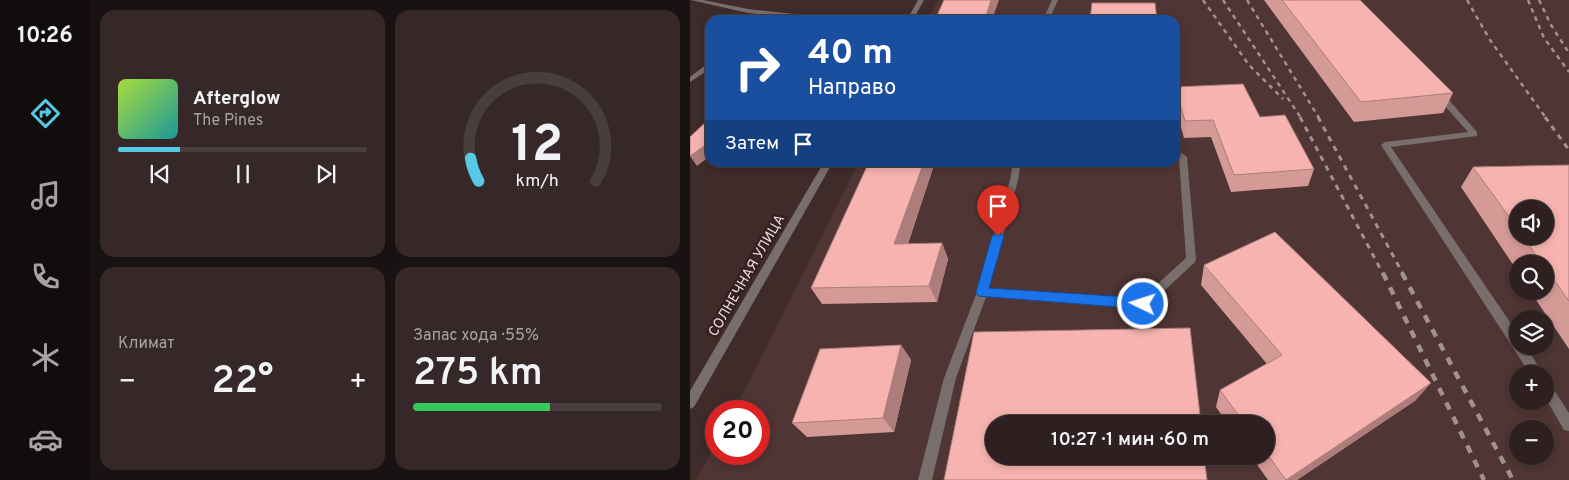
<!DOCTYPE html>
<html lang="ru">
<head>
<meta charset="utf-8">
<style>
	body { margin:0; font-family:Overpass,sans-serif; background:#362829; color:#f1f3f6; height:100vh; display:flex; flex-direction:column; font-size:19px; white-space:nowrap }
	* { box-sizing:border-box; margin:0 }
	p { font-size:16px; color:#a7a3a5 }
	.icon { flex:none; width:28px; height:28px; fill:none; stroke:currentColor; stroke-width:2; stroke-linecap:round; stroke-linejoin:round }
	.map { position:relative; flex:1; overflow:hidden }
	.details { display:flex; flex-direction:column; gap:10px; padding:10px; background:#191212; width:600px }
	.details>* { flex:none }
	.hud { position:absolute; left:15px; top:15px; width:475px; height:152px; border-radius:15px; box-shadow:0 2px 8px #0003,0 0 0 1px #493e3e; background:#1a4fa0; color:#fff; overflow:hidden }
	.tools { position:absolute; left:819px; top:200px; display:grid; gap:10px }
	.tools a { display:grid; place-items:center; width:45px; height:45px; border-radius:50%; background:#2e2020; box-shadow:0 2px 8px #0003,0 0 0 1px #493e3e; font-size:25px }
	.speed { position:absolute; left:15px; top:400px; display:flex; gap:10px; font-size:25px; font-weight:700; text-align:center }
	.speed>* { display:grid; place-content:center; width:65px; height:65px; border-radius:50%; background:#2e2020; box-shadow:0 2px 8px #0003,0 0 0 1px #493e3e; line-height:1 }
	.speed .limit { border:8px solid #d22; background:#fff; color:#111 }
	.pin { position:absolute; display:grid; place-items:center; width:42px; height:42px; color:#fff; margin:-51px -21px; border-radius:50% 50% 50% 0; rotate:-45deg; box-shadow:0 0 5px #0007 }
	.pin .icon { rotate:45deg }
	.me { position:absolute; width:55px; margin:-28px; rotate:274deg; stroke-linejoin:round; filter:drop-shadow(0 0 4px #0008) }
	.turn { display:flex; align-items:center; gap:18px; height:105px; padding:0 20px; font-size:22px }
	.turn .icon { width:65px; height:65px; stroke-width:2.5 }
	.turn b { display:block; font-size:35px; line-height:42px }
	.then { display:flex; align-items:center; height:48px; padding:0 20px; background:#0003; gap:10px; font-size:19px }
	.big { font-size:38px; font-weight:600; line-height:1.1 }
	.details .tile { flex:1; display:flex; flex-direction:column; justify-content:center; gap:8px; min-width:0; padding:0 18px; border-radius:15px; background:#362829 }
	.details .dial { align-items:center; gap:0 }
	.dial svg { height:130px; overflow:visible; fill:none; stroke:#493e3e; stroke-width:7; stroke-linecap:round; text-anchor:middle }
	.dial text { fill:#f1f3f6; stroke:none }
	.song { display:flex; align-items:center; gap:15px }
	.cover { width:60px; height:60px; border-radius:8px; background:linear-gradient(135deg,hsl(80 70% 55%),hsl(180 70% 35%)) }
	.played { height:5px; border-radius:2px; background:linear-gradient(90deg,#58c9e4 25%,#493e3e 25%) }
	.keys { display:flex; justify-content:space-around; direction:ltr }
	.heat { display:flex; justify-content:space-between; align-items:center; font-size:28px; direction:ltr }
	.charge { height:8px; border-radius:4px; background:linear-gradient(90deg,#34c759 55%,#493e3e 0) }
	.details .tiles { flex:1; display:grid; gap:10px; grid-template-columns:repeat(2,1fr) }
	.trip { position:absolute; left:295px; top:415px; width:290px; height:50px; border-radius:25px; background:#2e2020; box-shadow:0 2px 8px #0003,0 0 0 1px #493e3e; font-weight:600; line-height:50px; text-align:center }
	main { display:flex; flex:1; min-height:0 }
	.dock { display:flex; flex-direction:column; width:90px; justify-content:space-around; align-items:center; background:#120d0d; color:#a7a3a5 }
	.dock .icon { width:35px; height:35px }
	.dock .on { color:#58c9e4 }
	.dock b { font-size:22px; color:#f1f3f6 }
	.map>svg:first-child { display:block }
	.built { fill:#4f3533; fill-rule:evenodd }
	.lines { fill:none; stroke-linecap:round; stroke-linejoin:round }
	.service { fill:#786e6d; fill-rule:evenodd }
	.minor { fill:#786e6d; fill-rule:evenodd }
	.rail-far2 { stroke:#a19291; stroke-width:2.5; stroke-dasharray:4.5 4.5; stroke-linecap:butt }
	.rail-far1 { stroke:#a19291; stroke-width:3; stroke-dasharray:5.5 5.5; stroke-linecap:butt }
	.rail { stroke:#a19291; stroke-width:4.5; stroke-dasharray:8 8; stroke-linecap:butt }
	.wall { fill:#d49a96; fill-rule:evenodd }
	.shaded-wall { fill:#ac7d7a }
	.building { fill:#f6b3af; stroke:#ac7d7a }
	.route { fill:#1a73e8; stroke:#114b97 }
	.labels { text-anchor:middle; stroke-width:5; stroke-linejoin:round; paint-order:stroke }
	.street-label { font-size:14px; fill:#ebdedd; stroke:#342120 }
</style>
</head>
<body>
<main>
<nav class="dock">
<b>10:26</b>
<svg class="icon on" aria-label="directions" viewBox="0 0 24 24"><path d="M12 3l9 9-9 9-9-9zM9 14v-3h6M13 9l2 2-2 2"/></svg>
<svg class="icon" aria-label="music" viewBox="0 0 24 24"><path d="M9 18V5l10-2v13"/><circle cx="6" cy="18" r="3"/><circle cx="16" cy="16" r="3"/></svg>
<svg class="icon" aria-label="phone" viewBox="0 0 24 24"><path d="M5 4h4l2 5-3 2q2 4 5 5l2-3 5 2v4C11 20 4 13 5 4z"/></svg>
<svg class="icon" aria-label="climate" viewBox="0 0 24 24"><path d="M12 3v18M4 7l16 10M4 17L20 7"/></svg>
<svg class="icon" aria-label="car" viewBox="0 0 24 24"><path d="M5 17H2v-5l4-1 3-4h7l3 4 3 1v5h-3M9 17h6M6 11h13"/><circle cx="7" cy="17" r="2"/><circle cx="17" cy="17" r="2"/></svg>
</nav>
<section class="details">
<div class="tiles">
<div class="tile">
<div class="song"><i class="cover"></i><div><b>Afterglow</b><p>The Pines</p></div></div>
<div class="played"></div>
<div class="keys"><svg class="icon" aria-label="previous" viewBox="0 0 24 24"><path d="M18 5L8 12l10 7zM5 5v14"/></svg><svg class="icon" aria-label="pause" viewBox="0 0 24 24"><path d="M8 5v14M16 5v14"/></svg><svg class="icon" aria-label="next" viewBox="0 0 24 24"><path d="M6 5l10 7-10 7zM19 5v14"/></svg></div>
</div>
<div class="tile dial"><svg viewBox="0 0 100 80">
<path d="M14 69A42 42 0 1 1 86 69"/>
<path d="M14 69A42 42 0 0 1 9 55" stroke="#58c9e4"/>
<text x="50" y="56" font-size="32" font-weight="700">12</text>
<text x="50" y="72" font-size="11">km/h</text>
</svg></div>
<div class="tile"><p>Климат</p>
<div class="heat"><a>−</a><b class="big">22°</b><a>+</a></div>
</div>
<div class="tile"><p>Запас хода · 55%</p><b class="big">275 km</b><div class="charge"></div></div>
</div>
</section>
<div class="map">
<svg width="879" height="480" viewBox="0 0 879 480">
	<rect width="100%" height="100%" fill="#3e2b2a"/>
	<path class="built" d="M248 0H879V480H6L26 444V454H69V411H44L168 163 485 162V20H238ZM828 209H855V236H828ZM828 264H855V291H828ZM828 319H855V346H828ZM828 374H855V401H828ZM304 424H576V456H304ZM828 429H855V456H828Z"/>
	<g class="lines">
		<g class="service">
			<path d="M362 0H368L359 20H353Z"/>
			<path d="M746 92H752L787 132V136L701 147 828 334V346H836L853 374H840L691 145 695 142 778 132 746 96Z"/>
			<path d="M485 148 497 157 506 259 505 262 457 307 453 309 296 297 266 378 242 480H228L254 378 287 292 320 180 323 162H331L328 180 299 288 451 299 496 258 489 158 485 155Z"/>
			<path d="M855 380 859 382 879 413V431L874 430 855 397Z"/>
		</g>
		<g class="minor">
			<path d="M1 0H13L58 9 142 18 145 20H124L58 13Z"/>
			<path d="M228 0H234L223 20H217Z"/>
			<path d="M17 64H20V69L0 82V77Z"/>
			<path d="M134 162H143L4 407 0 409V391Z"/>
		</g>
		<g class="rail-far2">
			<path d="M513 0 559 65 593 99"/>
			<path d="M533 0 611 118"/>
			<path d="M557 0 629 118"/>
			<path d="M777 0 800 40 856 118"/>
			<path d="M838 0 854 38 879 72"/>
			<path d="M849 0 861 25 879 53"/>
		</g>
		<g class="rail-far1">
			<path d="M610 117 693 274"/>
			<path d="M628 117 713 274"/>
			<path d="M855 117 879 150"/>
		</g>
		<g class="rail">
			<path d="M693 273 794 480"/>
			<path d="M712 273 823 480"/>
		</g>
	</g>
	<g class="wall">
		<path d="M574 0H670L763 93 753 113 664 122Z"/>
		<path d="M485 87 570 117 624 169 618 186 541 192 521 137 494 138 485 106Z"/>
		<path d="M245 162 218 244 252 243 258 259 247 302 132 304 121 288Z"/>
		<path d="M879 165V349L840 291H855V264H828V272L771 187 783 167ZM828 209 855 236H828Z"/>
		<path d="M514 265 726 400 607 480H578L561 456H576V424H538L526 407 530 390 577 364 511 285Z"/>
		<path d="M211 345 221 360 204 432 117 437 102 423Z"/>
	</g>
	<g class="shaded-wall">
		<path d="M301 0H309L302 20H295Z"/>
		<path d="M20 142V156L7 166 0 156Z"/>
		<path d="M234 162H245L212 260 204 244Z"/>
		<path d="M252 243 258 259 247 302 239 286Z"/>
		<path d="M211 345 221 360 204 432 193 418Z"/>
		<path d="M741 383 726 400 607 480H596Z"/>
	</g>
	<g class="building">
		<path d="M254 0H301L295 20H245Z"/>
		<path d="M592 0H670L763 93 671 102Z"/>
		<path d="M402 3H465L467 20H400Z"/>
		<path d="M553 84 570 117 595 115 624 169 544 175 523 120 495 121 485 87Z"/>
		<path d="M20 118V142L0 156V137Z"/>
		<path d="M179 162H234L204 244 252 243 239 286 121 288Z"/>
		<path d="M879 165V301L855 267V264H852L833 236H855V209H828V229L783 167Z"/>
		<path d="M585 232 741 383 596 480 576 452V424H555L530 390 592 355 514 265Z"/>
		<path d="M500 328 511 424H304V456H514L517 480H254L284 332Z"/>
		<path d="M211 345 193 418 102 423 130 349Z"/>
	</g>
	<path class="route" d="M308 232 314 236 299 288 453 298 458 300 460 304 458 307 453 309 288 296 286 292 302 236Z"/>
	<g class="labels">
		<g class="street-label">
			<text transform="translate(56 275) rotate(-60)" y="5">СОЛНЕЧНАЯ УЛИЦА</text>
		</g>
	</g>
</svg>
<div class="tools">
<a><svg class="icon" aria-label="sound" viewBox="0 0 24 24"><path d="M4 9h4l5-4v14l-5-4H4zM17 9q2 3 0 6"/></svg></a>
<a><svg class="icon" aria-label="search" viewBox="0 0 24 24"><circle cx="10" cy="10" r="6"/><path d="M15 15l6 6"/></svg></a>
<a><svg class="icon" aria-label="layers" viewBox="0 0 24 24"><path d="M12 4l9 5-9 5-9-5zM3 14l9 5 9-5"/></svg></a>
<a>+</a>
<a>−</a>
</div>
<div class="speed"><div class="limit">20</div></div>
<div class="pin" style="left:308px;top:236px;background:#d93025"><svg class="icon" aria-label="arrive" viewBox="0 0 24 24"><path d="M6 21V4h12l-3 4 3 4H6"/></svg></div>
<svg class="me" style="left:453px;top:304px" viewBox="-20 -20 40 40"><circle r="17" fill="#1a73e8" stroke="#fff" stroke-width="3"/><path d="M0-11L8 9 0 5-8 9z" fill="#fff"/></svg>
<div class="trip">10:27 · 1 мин · 60 m</div>
<div class="hud">
<div class="turn"><svg class="icon" aria-label="right" viewBox="0 0 24 24"><path d="M7 20v-9h11M14 6l5 5-5 5"/></svg><div><b>40 m</b>Направо</div></div>
<div class="then">Затем<svg class="icon" aria-label="arrive" viewBox="0 0 24 24"><path d="M6 21V4h12l-3 4 3 4H6"/></svg></div>
</div>
</div>
</main>
</body>
</html>
